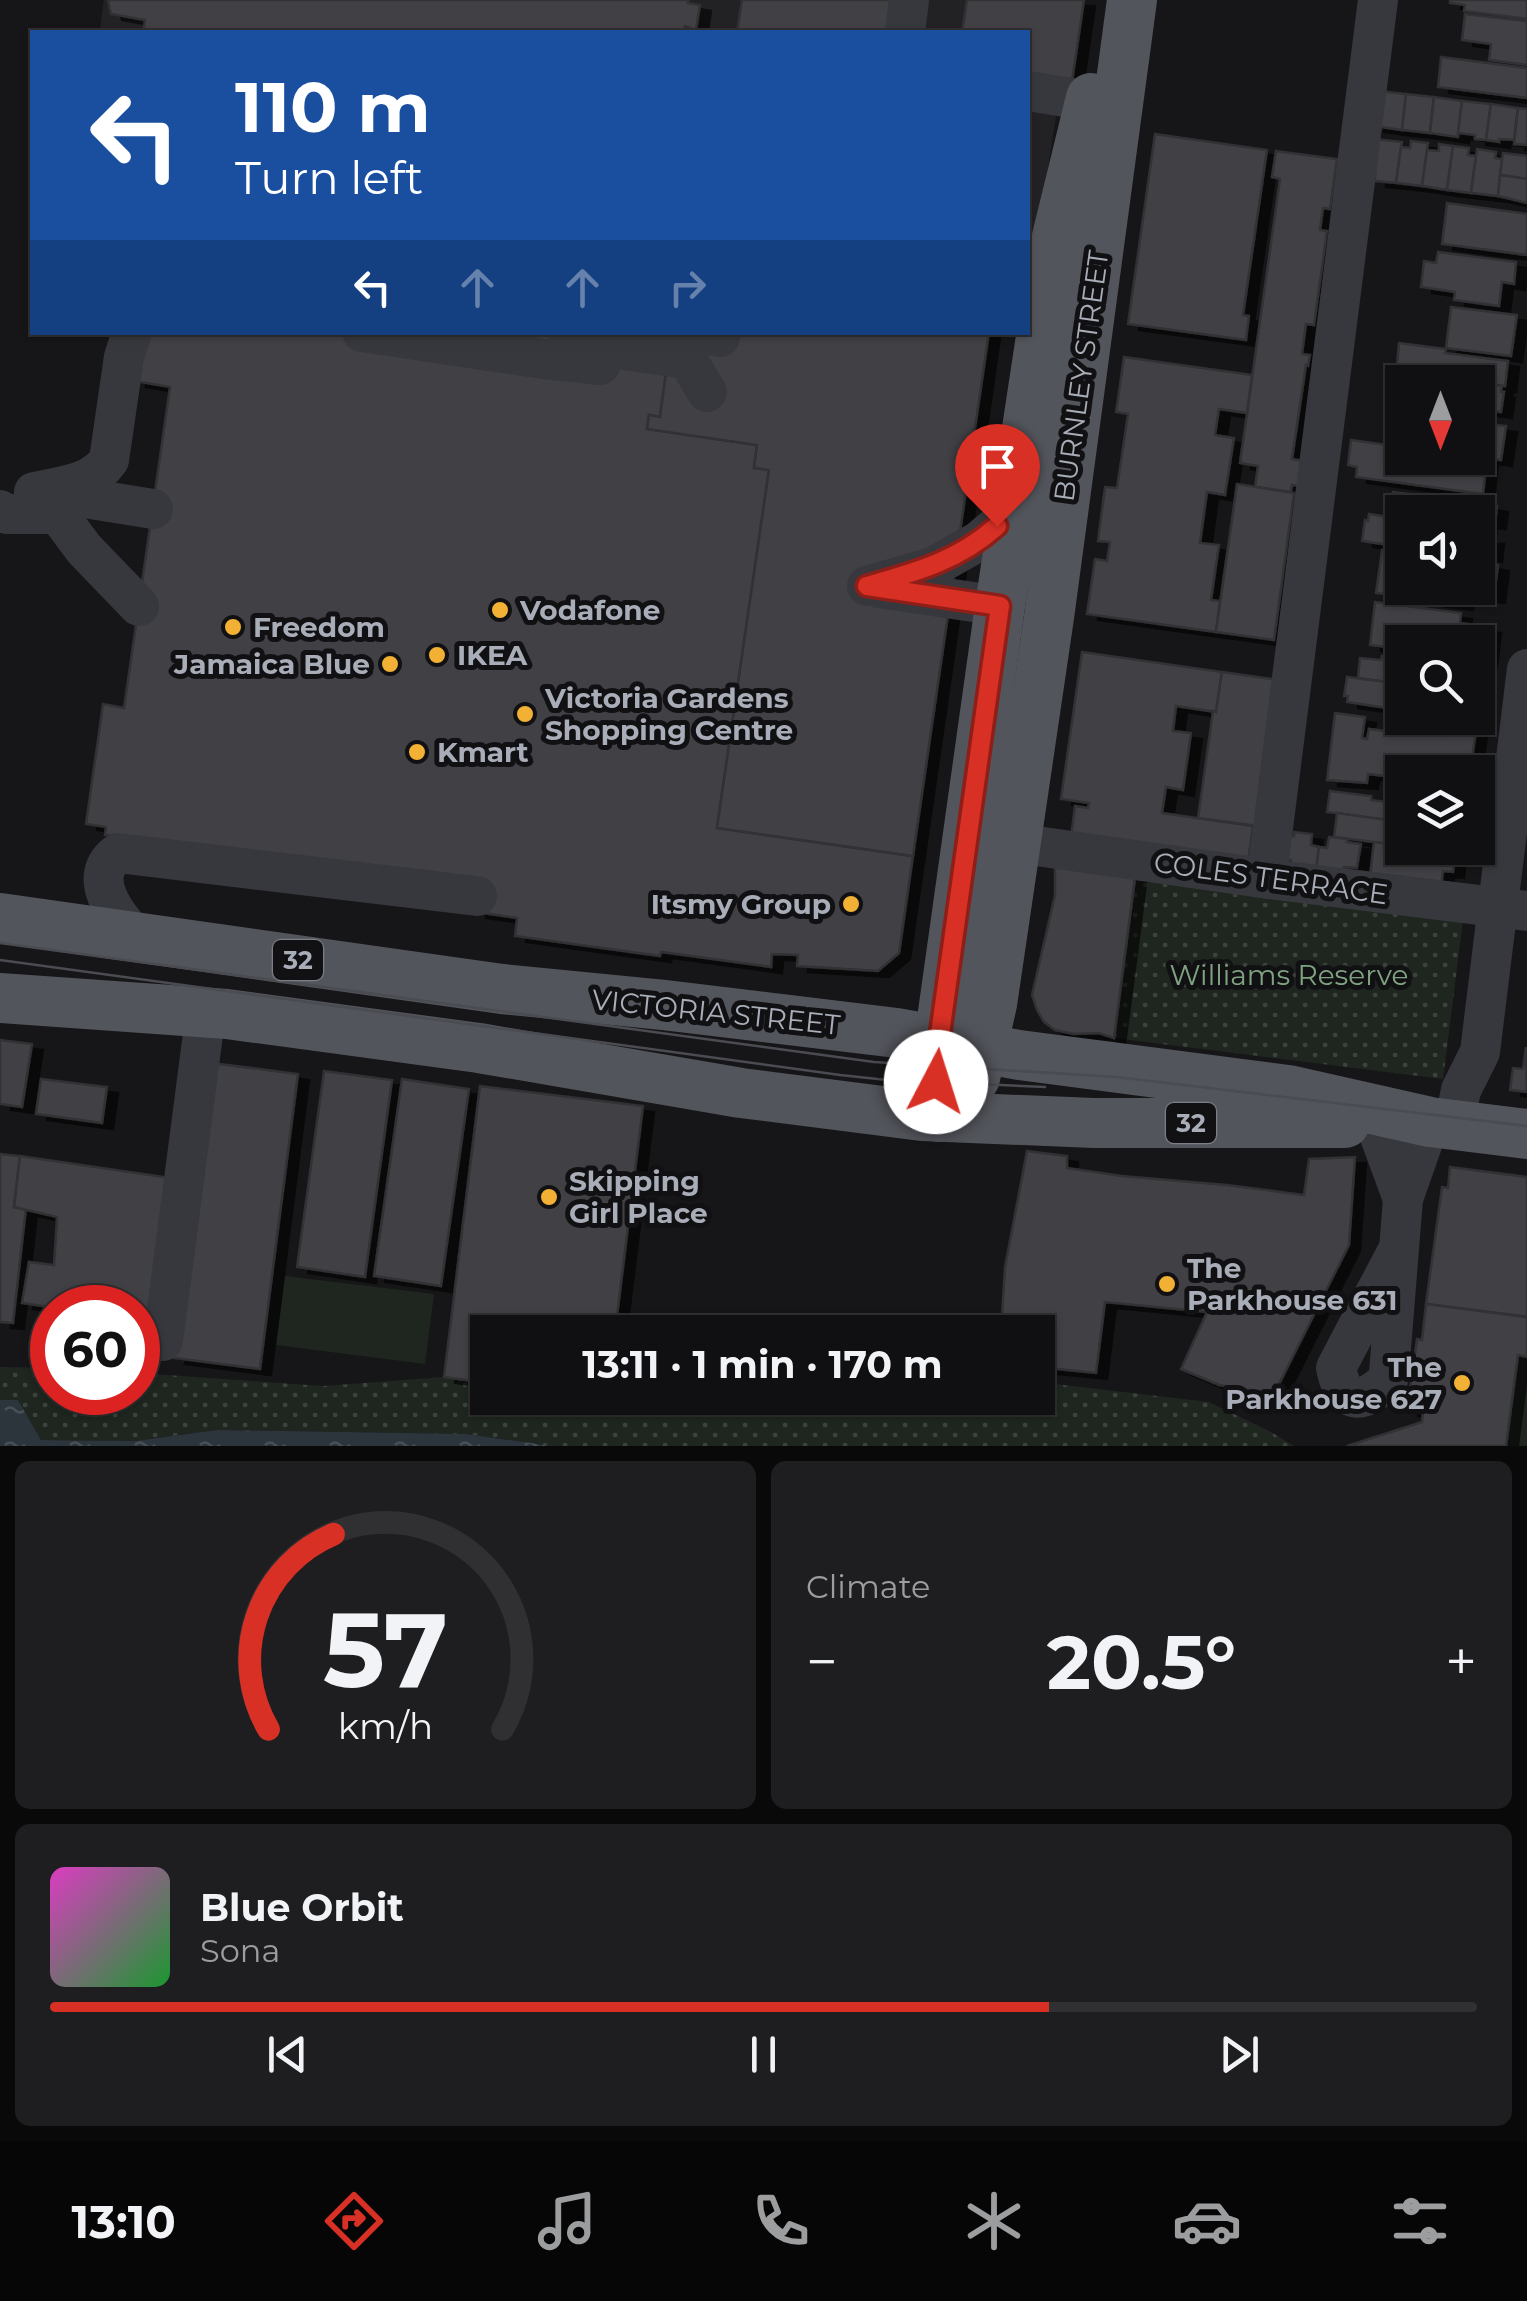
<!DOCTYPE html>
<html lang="en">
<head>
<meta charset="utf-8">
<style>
	body { margin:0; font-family:Montserrat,sans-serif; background:#1e1e20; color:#f1f3f6; height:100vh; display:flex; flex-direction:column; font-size:38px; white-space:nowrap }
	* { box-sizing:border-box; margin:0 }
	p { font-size:32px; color:#9c9d9f }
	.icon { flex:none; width:55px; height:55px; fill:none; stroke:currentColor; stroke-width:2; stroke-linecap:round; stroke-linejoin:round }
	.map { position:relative; height:1446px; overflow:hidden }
	.panel { display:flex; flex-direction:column; gap:15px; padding:15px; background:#09090a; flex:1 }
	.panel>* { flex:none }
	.guide { position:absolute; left:30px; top:30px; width:1000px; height:305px; border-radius:0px; box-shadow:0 2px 8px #0004,0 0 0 2px #303032; background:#1a4fa0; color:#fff; overflow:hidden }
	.needle { width:65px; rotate:180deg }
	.controls { position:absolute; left:1385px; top:365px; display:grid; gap:20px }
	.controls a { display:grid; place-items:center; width:110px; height:110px; border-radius:0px; background:#101012; box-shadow:0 2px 8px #0004,0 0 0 2px #303032; font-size:50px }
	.speed { position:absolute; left:30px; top:1285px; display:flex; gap:20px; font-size:50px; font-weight:700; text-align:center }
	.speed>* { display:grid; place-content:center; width:130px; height:130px; border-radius:50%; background:#101012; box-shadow:0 2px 8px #0004,0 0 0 2px #303032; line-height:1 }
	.speed .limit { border:15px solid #d22; background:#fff; color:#111 }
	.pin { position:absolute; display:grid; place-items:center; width:85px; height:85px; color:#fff; margin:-102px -42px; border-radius:50% 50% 50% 0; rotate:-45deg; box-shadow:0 0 10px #0007 }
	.pin .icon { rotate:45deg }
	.me { position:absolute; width:110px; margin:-55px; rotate:5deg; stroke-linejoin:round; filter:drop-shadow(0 0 8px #0008) }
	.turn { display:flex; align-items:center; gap:35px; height:210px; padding:0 40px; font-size:45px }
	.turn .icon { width:130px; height:130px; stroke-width:2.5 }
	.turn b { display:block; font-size:70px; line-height:85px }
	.lanes { display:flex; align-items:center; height:95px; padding:0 40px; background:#0003; justify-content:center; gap:50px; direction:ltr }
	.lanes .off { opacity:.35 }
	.big { font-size:75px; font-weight:700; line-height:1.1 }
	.panel .tile { flex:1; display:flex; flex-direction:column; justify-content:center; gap:15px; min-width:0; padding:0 35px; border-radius:15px; background:#1e1e20 }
	.panel .dial { align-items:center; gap:0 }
	.dial svg { height:260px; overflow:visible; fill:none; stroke:#303032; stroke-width:7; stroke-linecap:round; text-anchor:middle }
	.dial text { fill:#f1f3f6; stroke:none }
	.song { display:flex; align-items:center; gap:30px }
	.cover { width:120px; height:120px; border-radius:15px; background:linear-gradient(135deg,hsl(310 70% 55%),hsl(130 70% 35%)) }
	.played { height:10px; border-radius:5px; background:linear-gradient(90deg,#d93025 70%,#303032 70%) }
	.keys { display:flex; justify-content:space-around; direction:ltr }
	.heat { display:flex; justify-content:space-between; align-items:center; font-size:55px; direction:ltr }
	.panel .tiles { flex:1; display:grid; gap:15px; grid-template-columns:1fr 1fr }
	.tile:last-child { grid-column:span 2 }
	.trip { position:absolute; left:470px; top:1315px; width:585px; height:100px; border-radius:0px; background:#101012; box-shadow:0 2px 8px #0004,0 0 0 2px #303032; font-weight:700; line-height:100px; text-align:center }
	.tabs { display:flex; height:160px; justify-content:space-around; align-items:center; background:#060607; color:#9c9d9f }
	.tabs .icon { width:70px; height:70px }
	.tabs .current { color:#d93025 }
	.tabs b { font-size:45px; color:#f1f3f6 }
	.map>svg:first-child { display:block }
	.built { fill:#222225 }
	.green { fill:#1e261f }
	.park { fill:url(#park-dots) }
	.water { fill:url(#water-ripples) }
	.building { fill:#404145; stroke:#303034; stroke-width:2.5; filter:url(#shadow) }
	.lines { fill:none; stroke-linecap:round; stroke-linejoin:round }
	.minor { stroke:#37383d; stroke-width:40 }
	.major { stroke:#53555c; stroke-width:50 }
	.tram { stroke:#4a4c52; stroke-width:2.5 }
	.route-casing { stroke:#8d1f18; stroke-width:25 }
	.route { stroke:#d93025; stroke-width:18 }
	.poi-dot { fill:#f2b134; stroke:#111113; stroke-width:4 }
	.labels { text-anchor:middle; stroke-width:10; stroke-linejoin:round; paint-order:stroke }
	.shield { fill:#111113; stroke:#7b7e86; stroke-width:2.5 }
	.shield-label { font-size:25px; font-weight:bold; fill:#a8adb8 }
	.street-label { font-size:28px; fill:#a8adb8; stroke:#111113 }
	.poi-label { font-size:28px; font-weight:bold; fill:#a8adb8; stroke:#111113; text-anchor:start }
	.park-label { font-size:28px; fill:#7fa381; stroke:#111113 }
</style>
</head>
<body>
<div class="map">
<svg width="1527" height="1446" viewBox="0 0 1527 1446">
	<defs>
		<pattern id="park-dots" width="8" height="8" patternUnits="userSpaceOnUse" patternTransform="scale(2.5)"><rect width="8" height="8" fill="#1e261f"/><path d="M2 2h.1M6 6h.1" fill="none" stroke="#3c433d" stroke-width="1.8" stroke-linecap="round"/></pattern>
		<pattern id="water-ripples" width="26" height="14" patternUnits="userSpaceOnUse" patternTransform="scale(2.5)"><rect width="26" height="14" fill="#2c353c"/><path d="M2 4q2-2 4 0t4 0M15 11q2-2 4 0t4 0" fill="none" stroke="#485056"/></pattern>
		<filter id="shadow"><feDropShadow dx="11" dy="6" stdDeviation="0" flood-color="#0009"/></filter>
	</defs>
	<rect width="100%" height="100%" fill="#161618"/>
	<path class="built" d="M104 0H1074L1028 297V32H134L100 28Z"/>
	<g class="green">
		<path d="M285 1276 434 1294 425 1364 276 1345Z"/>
		<path d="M1518 1355 1527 1357V1446H1506Z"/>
	</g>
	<g class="park">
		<path d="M1136 870 1464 912 1443 1079 1114 1038Z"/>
		<path d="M0 1367 52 1368V1392H138V1373L323 1386 444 1377 487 1383 488 1398H1038V1382L1209 1402 1271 1432 1294 1446H552L466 1434 217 1430 135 1441 41 1440 18 1400H0Z"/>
	</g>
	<path class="water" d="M0 1400H18L41 1440 135 1441 217 1430 466 1434 552 1446H0Z"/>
	<g class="building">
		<path d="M108 0H688V3L700 5 696 30 685 26 683 32H143L145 20 111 14Z"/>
		<path d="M742 0H900L896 32H737Z"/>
		<path d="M967 0H1084L1071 88 1028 81V32H962Z"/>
		<path d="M1450 0H1527V19L1464 11 1465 5 1450 3Z"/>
		<path d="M1465 14 1527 21V65L1489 60 1491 44 1462 40Z"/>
		<path d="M1441 57 1527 68V98L1438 87Z"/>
		<path d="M1378 91 1406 94 1402 130 1373 126Z"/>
		<path d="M1406 94 1434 97 1430 133 1402 130Z"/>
		<path d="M1434 97 1462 101 1458 137 1430 133Z"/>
		<path d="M1462 101 1491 104 1486 140 1475 139V135L1458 133Z"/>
		<path d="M1491 104 1518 108 1514 140 1499 139V142L1486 140Z"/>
		<path d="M1518 108 1527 109V145L1514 144Z"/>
		<path d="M1155 134 1267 150 1243 315 1249 316 1246 340 1128 324Z"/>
		<path d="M1375 139 1402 142 1396 183 1375 181Z"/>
		<path d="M1411 141 1428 143 1422 186 1396 183 1401 147 1410 148Z"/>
		<path d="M1439 144 1453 146 1447 190 1422 186 1427 150 1439 151Z"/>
		<path d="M1453 146 1469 148 1468 155 1476 156 1471 193 1447 190Z"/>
		<path d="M1477 149 1496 152 1495 158 1502 159 1498 196 1471 193Z"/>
		<path d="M1276 151 1337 159 1330 209 1323 208 1320 230 1327 231 1314 325 1306 324 1302 354 1310 355 1308 366 1306 365 1292 459 1303 461 1299 486 1292 485 1291 492 1255 487 1258 466 1240 463 1280 179 1272 177Z"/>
		<path d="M1503 153 1527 156V179L1500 175Z"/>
		<path d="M1500 175 1527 179V203L1498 196Z"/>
		<path d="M1447 203 1527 214V255L1442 244Z"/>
		<path d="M1438 252 1516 262 1514 284 1502 282 1499 306 1454 300 1455 292 1421 287 1424 261 1436 263Z"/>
		<path d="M1451 307 1517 315 1511 356 1446 348Z"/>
		<path d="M142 332H620L669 351 660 417 649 415 647 429 757 445 754 468 769 470 717 828 913 856 899 953 878 971 797 966 798 955 772 954 771 967 661 952 660 956 515 936 517 918 475 912 478 889 105 835 106 827 86 824 103 704 124 708 170 387 135 381Z"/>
		<path d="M637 332H989L913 856 717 828 769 470 754 468 757 445 647 429 649 415 660 417 669 351Z"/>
		<path d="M1399 343 1446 349 1445 353 1508 361 1505 386 1415 374 1416 366 1397 364Z"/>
		<path d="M1124 357 1252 375 1247 413 1219 409 1215 435 1234 438 1225 495 1207 492 1200 543 1219 545 1211 600 1220 601 1216 632 1087 614 1095 559 1107 561 1110 542 1098 541 1105 487 1117 488 1128 414 1116 412Z"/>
		<path d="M1478 383 1502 386 1501 392H1504L1501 412 1478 409Z"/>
		<path d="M1478 423 1506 426 1501 460 1487 458 1483 494 1356 477 1357 467 1348 465 1351 440 1402 447V458H1478Z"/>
		<path d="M1237 484 1294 493 1274 640 1216 632Z"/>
		<path d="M1393 492 1424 496 1423 500 1436 502 1437 497 1497 506 1495 523 1486 522 1485 529 1478 528V512H1402V519L1387 516Z"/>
		<path d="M1369 514 1396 518 1395 524 1402 525V522V547L1362 541 1365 520 1368 521Z"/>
		<path d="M1478 528 1485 529 1484 538H1493L1491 556 1478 554Z"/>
		<path d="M1382 550 1402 552V588H1478V562L1498 565 1494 597 1463 594 1462 604 1376 593Z"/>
		<path d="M1375 602 1461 613 1460 623 1490 627 1486 660 1478 659V642H1402V649L1370 645Z"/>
		<path d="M1082 652 1222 672 1216 712 1176 706 1173 731 1191 733 1183 790 1166 787 1162 813 1253 826 1247 869 1070 844 1075 806 1088 808 1089 803 1061 799Z"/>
		<path d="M1382 656 1400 658 1399 663H1402V684L1358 678 1360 658 1381 660Z"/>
		<path d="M1222 672 1279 680 1258 826 1198 818 1213 711 1216 712Z"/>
		<path d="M1347 677 1402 684V705L1387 703V708L1347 702 1348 696H1344Z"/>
		<path d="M1335 713 1365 717 1362 738 1367 739 1369 729 1424 736 1425 733 1445 736 1446 727 1476 731 1470 772H1402V778L1368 774 1367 783 1327 780Z"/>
		<path d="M1330 791 1371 796V800L1402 804V822L1327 812Z"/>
		<path d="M1337 813 1402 822V841L1389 839V844L1334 837Z"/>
		<path d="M1294 832 1312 834 1311 845 1319 847 1315 879 1290 867 1291 860 1276 858 1279 834 1294 836Z"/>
		<path d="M1329 837 1348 839 1347 842 1361 844 1357 868 1344 867 1343 874 1315 879 1319 847 1327 848Z"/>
		<path d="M1374 842 1455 853 1453 872 1443 871 1440 895 1370 876Z"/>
		<path d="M1055 857 1136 870 1114 1038 1099 1033 1074 1034 1055 1030 1044 1022 1037 1010 1032 995 1055 895Z"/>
		<path d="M0 1040 32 1044 22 1107 0 1104Z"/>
		<path d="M1526 1047 1527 1092 1510 1090 1513 1068 1523 1069Z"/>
		<path d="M212 1063 298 1074 260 1369 174 1358Z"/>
		<path d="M324 1071 392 1080 365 1277 297 1267Z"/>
		<path d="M41 1079 107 1087 102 1123 36 1114Z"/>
		<path d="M402 1079 469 1089 441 1286 374 1276Z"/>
		<path d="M480 1086 643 1106 615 1332H488V1383L444 1377Z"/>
		<path d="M1027 1151 1067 1156V1168L1122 1176 1227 1185 1304 1195 1309 1159 1355 1157 1349 1245 1274 1394 1219 1385 1181 1369 1207 1312 1105 1302 1096 1373 1038 1367V1332H1001L1005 1267Z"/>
		<path d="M0 1154 20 1156 14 1207 26 1208 13 1323 0 1322Z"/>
		<path d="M20 1156 171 1178 154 1322 138 1319V1308H56L22 1303 29 1262 54 1265 57 1217 14 1207Z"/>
		<path d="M1450 1167 1527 1177V1317L1426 1304 1442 1187 1448 1188Z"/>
		<path d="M1426 1304 1527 1317V1357L1518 1355 1506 1446H1347L1422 1422 1423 1412 1407 1410 1417 1339 1422 1340Z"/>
	</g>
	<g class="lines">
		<g class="minor">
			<path d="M905 32 909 0"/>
			<path d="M1028 91 1090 101"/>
			<path d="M362 332 544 359 600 365"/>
			<path d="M693 332 720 337"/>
			<path d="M568 342 687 359 707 392"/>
			<path d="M34 492C61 486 92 485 109 460L124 357 132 332"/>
			<path d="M54 493 153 509"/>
			<path d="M0 510 7 514H58L84 549 139 606"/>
			<path d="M867 586 933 567 979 541 1014 511"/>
			<path d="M879 588 1000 606"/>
			<path d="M1015 843 1269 879 1527 911"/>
			<path d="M1269 879 1268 867 1378 0"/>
			<path d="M137 938C116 916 85 877 118 853L477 896"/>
			<path d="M1375 1123 1403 1199"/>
			<path d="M1454 1125 1461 1090 1480 1052 1527 669"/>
			<path d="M1399 1248 1336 1368C1344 1407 1363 1404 1388 1380L1389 1373 1403 1199 1430 1122"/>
			<path d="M163 1341 206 1011"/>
		</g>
		<g class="major">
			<path d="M0 918 502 989 664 1005 897 1033 1019 1055 1288 1090 1430 1122 1527 1134"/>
			<path d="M0 998 227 1014 479 1048 741 1093 922 1116 1094 1123H1345"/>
			<path d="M975 1078 992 1004 1049 617 1132 0"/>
			<path d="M939 1117 936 1082 939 1041 1000 606 1055 245 1091 98"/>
		</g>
		<g class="tram">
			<path d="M0 943 874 1062 1116 1077 1527 1126"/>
			<path d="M0 960 840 1075 887 1080 1045 1087"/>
		</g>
	</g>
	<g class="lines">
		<defs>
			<path id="route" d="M936 1082 939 1041 1000 606 867 586C916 572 958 561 997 526"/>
		</defs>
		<use href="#route" class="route-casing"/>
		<use href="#route" class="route"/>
	</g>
	<g class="poi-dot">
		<circle cx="500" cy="610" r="10"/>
		<circle cx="233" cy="627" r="10"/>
		<circle cx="437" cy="655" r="10"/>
		<circle cx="390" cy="664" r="10"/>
		<circle cx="525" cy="714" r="10"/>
		<circle cx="417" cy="752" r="10"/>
		<circle cx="851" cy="904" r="10"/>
		<circle cx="549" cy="1197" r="10"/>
		<circle cx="1167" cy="1284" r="10"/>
		<circle cx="1462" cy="1383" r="10"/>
	</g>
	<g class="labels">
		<g class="shield">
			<rect x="273" y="940" width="50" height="40" rx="8"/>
			<rect x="1166" y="1103" width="50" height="40" rx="8"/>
		</g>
		<g class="shield-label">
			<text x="298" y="969">32</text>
			<text x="1191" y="1132">32</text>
		</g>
		<g class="street-label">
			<text transform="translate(1081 376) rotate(-82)" y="10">BURNLEY STREET</text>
			<text transform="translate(1271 878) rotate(8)" y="10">COLES TERRACE</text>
			<text transform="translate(716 1012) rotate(6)" y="10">VICTORIA STREET</text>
		</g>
		<g class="poi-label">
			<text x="520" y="620">Vodafone</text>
			<text x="253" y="637">Freedom</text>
			<text x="457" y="665">IKEA</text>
			<text x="370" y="674" text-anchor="end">Jamaica Blue</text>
			<text x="545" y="708">Victoria Gardens<tspan x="545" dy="32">Shopping Centre</tspan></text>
			<text x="437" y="762">Kmart</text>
			<text x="831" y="914" text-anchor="end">Itsmy Group</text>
			<text x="569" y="1191">Skipping<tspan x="569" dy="32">Girl Place</tspan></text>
			<text x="1187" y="1278">The<tspan x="1187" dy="32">Parkhouse 631</tspan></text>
			<text x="1442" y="1377" text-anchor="end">The<tspan x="1442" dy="32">Parkhouse 627</tspan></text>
		</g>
		<g class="park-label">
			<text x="1289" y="985">Williams Reserve</text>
		</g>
	</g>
</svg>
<div class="controls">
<a><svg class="needle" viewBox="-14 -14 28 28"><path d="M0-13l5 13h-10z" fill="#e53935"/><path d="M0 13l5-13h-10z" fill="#9c9d9f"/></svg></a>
<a><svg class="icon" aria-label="sound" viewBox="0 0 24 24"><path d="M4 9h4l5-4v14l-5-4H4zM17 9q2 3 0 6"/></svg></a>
<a><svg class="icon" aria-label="search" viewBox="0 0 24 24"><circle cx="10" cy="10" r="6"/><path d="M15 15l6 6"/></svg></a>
<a><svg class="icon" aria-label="layers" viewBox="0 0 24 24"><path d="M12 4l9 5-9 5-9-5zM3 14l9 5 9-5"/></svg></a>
</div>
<div class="speed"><div class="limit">60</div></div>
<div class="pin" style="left:997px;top:526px;background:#d93025"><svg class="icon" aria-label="arrive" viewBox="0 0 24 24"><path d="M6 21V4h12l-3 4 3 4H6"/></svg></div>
<svg class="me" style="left:936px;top:1082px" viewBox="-20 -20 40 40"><circle r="19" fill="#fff"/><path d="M0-13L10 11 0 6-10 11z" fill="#d93025"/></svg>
<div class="trip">13:11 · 1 min · 170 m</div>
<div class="guide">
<div class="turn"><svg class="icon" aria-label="left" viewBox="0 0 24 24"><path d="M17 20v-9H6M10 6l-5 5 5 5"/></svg><div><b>110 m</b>Turn left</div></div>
<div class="lanes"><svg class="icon" aria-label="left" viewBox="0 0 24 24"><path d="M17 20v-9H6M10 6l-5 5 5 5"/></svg><svg class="icon off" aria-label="ahead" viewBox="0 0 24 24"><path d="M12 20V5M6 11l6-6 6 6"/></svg><svg class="icon off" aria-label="ahead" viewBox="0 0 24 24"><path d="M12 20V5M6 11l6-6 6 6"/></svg><svg class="icon off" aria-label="right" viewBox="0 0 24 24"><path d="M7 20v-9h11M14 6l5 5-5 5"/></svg></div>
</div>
</div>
<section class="panel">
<div class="tiles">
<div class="tile dial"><svg viewBox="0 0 100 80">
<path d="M14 69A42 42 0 1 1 86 69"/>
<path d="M14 69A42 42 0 0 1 34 9" stroke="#d93025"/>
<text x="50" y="56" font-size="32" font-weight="700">57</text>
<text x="50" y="72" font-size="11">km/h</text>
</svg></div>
<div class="tile"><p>Climate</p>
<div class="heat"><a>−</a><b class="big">20.5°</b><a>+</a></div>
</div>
<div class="tile">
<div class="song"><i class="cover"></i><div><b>Blue Orbit</b><p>Sona</p></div></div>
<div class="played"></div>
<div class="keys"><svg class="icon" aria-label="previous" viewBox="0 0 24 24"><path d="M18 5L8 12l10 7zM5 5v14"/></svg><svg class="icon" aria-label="pause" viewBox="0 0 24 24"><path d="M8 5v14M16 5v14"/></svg><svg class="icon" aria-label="next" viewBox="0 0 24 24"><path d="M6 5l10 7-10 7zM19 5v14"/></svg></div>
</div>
</div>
</section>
<nav class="tabs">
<b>13:10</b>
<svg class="icon current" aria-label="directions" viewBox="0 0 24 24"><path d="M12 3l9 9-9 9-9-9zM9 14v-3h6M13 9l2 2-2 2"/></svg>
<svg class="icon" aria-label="music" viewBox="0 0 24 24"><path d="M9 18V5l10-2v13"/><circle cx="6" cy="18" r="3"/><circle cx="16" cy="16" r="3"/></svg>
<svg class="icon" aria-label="phone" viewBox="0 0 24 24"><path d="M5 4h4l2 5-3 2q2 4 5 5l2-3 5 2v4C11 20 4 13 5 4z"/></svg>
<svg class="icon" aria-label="climate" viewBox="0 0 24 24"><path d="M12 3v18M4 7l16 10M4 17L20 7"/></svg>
<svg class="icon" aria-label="car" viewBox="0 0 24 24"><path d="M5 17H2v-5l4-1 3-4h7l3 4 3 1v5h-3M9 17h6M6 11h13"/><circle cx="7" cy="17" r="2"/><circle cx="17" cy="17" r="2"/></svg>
<svg class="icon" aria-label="filters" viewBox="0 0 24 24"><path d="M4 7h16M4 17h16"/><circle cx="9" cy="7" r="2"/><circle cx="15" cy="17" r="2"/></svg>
</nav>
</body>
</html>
